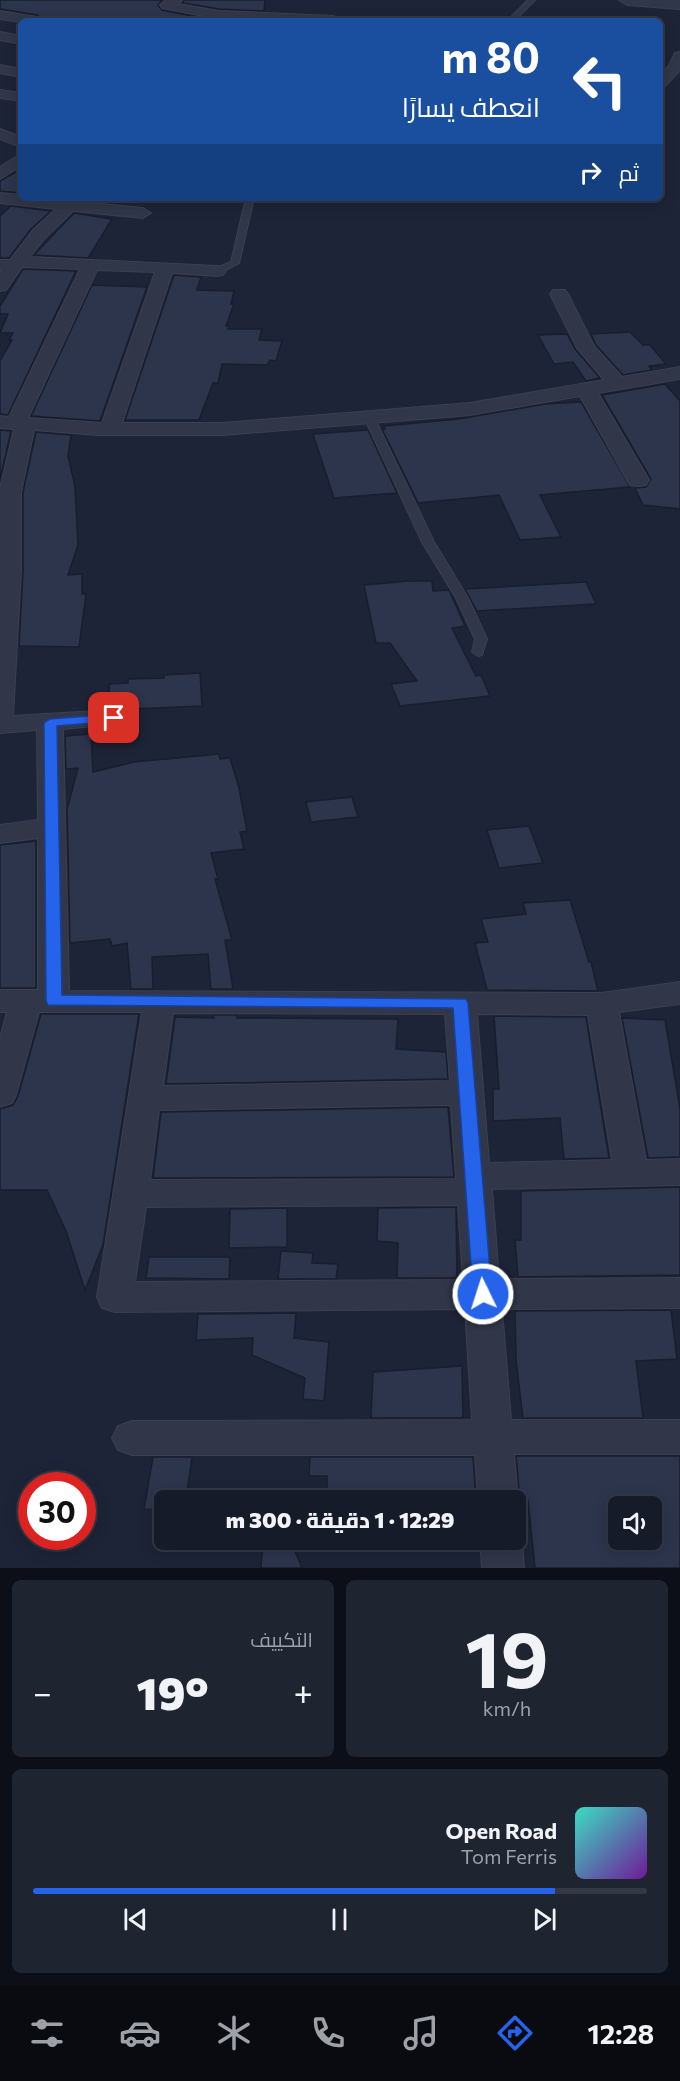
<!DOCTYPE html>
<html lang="ar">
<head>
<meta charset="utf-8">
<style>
	body { margin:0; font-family:Commissioner,Cairo,sans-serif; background:#1f2431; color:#f1f3f6; direction:rtl; height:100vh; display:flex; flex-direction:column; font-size:22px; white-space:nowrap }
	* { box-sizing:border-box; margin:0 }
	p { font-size:20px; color:#9ea1a8 }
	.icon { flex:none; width:33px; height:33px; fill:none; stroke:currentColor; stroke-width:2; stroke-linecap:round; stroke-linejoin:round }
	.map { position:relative; height:1568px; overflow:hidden; direction:ltr }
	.sheet { display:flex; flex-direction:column; gap:12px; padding:12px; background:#0c0f17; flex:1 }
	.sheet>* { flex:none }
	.top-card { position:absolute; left:18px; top:18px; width:645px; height:183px; border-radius:9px; box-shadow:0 3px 15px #0003,0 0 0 2px #353946; direction:rtl; background:#1a4fa0; color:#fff; overflow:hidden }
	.fabs { position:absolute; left:608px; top:1496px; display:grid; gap:12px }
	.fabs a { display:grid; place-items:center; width:54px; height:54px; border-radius:9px; background:#161b29; box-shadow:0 3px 15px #0003,0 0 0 2px #353946; font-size:30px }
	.speed { position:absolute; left:18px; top:1472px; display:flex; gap:12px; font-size:30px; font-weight:700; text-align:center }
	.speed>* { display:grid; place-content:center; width:78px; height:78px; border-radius:50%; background:#161b29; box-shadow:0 3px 15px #0003,0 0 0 2px #353946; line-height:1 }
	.speed .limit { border:9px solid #d22; background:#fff; color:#111 }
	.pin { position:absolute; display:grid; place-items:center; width:51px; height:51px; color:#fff; margin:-26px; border-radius:12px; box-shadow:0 3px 9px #0006 }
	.me { position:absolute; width:66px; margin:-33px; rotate:356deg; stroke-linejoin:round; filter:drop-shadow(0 0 4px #0008) }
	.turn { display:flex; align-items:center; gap:21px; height:126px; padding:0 24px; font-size:27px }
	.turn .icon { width:78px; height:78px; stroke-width:2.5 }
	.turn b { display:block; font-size:42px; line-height:51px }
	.then { display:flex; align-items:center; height:57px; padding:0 24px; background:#0003; gap:12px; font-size:22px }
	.big { font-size:45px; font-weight:800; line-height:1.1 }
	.sheet .tile { flex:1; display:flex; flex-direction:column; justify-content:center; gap:9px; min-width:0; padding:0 21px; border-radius:9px; background:#1f2431 }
	.sheet .dial { align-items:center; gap:0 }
	.dial b { font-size:78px; line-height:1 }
	.song { display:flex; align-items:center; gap:18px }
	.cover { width:72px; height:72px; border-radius:9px; background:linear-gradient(135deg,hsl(170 70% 55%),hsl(280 70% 35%)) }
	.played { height:6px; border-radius:3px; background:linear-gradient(90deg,#2563eb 85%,#353946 85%) }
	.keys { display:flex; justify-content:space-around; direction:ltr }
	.heat { display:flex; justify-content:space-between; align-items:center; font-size:33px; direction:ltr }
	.sheet .tiles { flex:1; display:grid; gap:12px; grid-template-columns:1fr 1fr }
	.tile:last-child { grid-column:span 2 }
	.trip { position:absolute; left:154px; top:1490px; width:372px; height:60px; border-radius:9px; background:#161b29; box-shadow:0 3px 15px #0003,0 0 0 2px #353946; font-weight:800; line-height:60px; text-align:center; direction:rtl }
	.tab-bar { display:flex; height:96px; justify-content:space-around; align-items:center; background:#090b10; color:#9ea1a8 }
	.tab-bar .icon { width:42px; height:42px }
	.tab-bar .active { color:#2563eb }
	.tab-bar b { font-size:27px; color:#f1f3f6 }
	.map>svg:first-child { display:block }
	.building { fill:#2c354c; stroke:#191e2e; stroke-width:1.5; fill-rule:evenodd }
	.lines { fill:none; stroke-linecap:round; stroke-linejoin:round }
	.service-casing { stroke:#3a4051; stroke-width:2 }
	.minor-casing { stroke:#3a4051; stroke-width:2 }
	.tertiary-casing { stroke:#3a4051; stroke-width:2 }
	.service { fill:#313748; fill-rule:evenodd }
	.minor { fill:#313748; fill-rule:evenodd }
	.tertiary { fill:#313748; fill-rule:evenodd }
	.route { fill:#2563eb; stroke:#184099; stroke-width:1.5 }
</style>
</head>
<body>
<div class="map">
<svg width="680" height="1568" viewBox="0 0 680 1568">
	<rect width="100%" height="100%" fill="#1d2437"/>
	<g class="building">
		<path d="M0 0H162L158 5 162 10 217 21H45L37 15 0 9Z"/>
		<path d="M184 0H265L264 11 219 9 183 3Z"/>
		<path d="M21 169V193L0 191V181Z"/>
		<path d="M11 206 51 211 31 229 9 258H0V216Z"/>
		<path d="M74 213 112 219 88 258 34 255Z"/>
		<path d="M23 269 76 271 8 415 0 414V361L12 340H9L13 333H0L8 314H0V306Z"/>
		<path d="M174 275 201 277 197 290 234 291 231 304H234L226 326H229L228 329H262L259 340 282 341 276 361 270 360 267 365 222 364 218 383H213L199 420H125Z"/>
		<path d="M92 285 147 287 100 421 31 416Z"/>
		<path d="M630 332 643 345H650L666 364 649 366 652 370 623 375 596 345 591 334Z"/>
		<path d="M567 334 575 349 600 378 586 381 573 362 554 364 538 335Z"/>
		<path d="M665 384 680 401V509L643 505 635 488 646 487 651 479 602 395Z"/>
		<path d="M581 402 630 487 540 495 561 537 520 540 499 495 418 503 382 429H385L384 426 459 419 545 404Z"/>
		<path d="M0 430 11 431 0 479Z"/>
		<path d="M368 430 397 493 334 498 313 434Z"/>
		<path d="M36 432 71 435 68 456 75 486 78 545 68 575 82 574V594H86L79 647 19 646 23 571V492Z"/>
		<path d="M409 581H432L433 591 449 590 465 626 452 628 476 676 481 675 490 696 400 706 391 684 417 681 390 643H376L364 585Z"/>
		<path d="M586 582 596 604 477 611 465 589Z"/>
		<path d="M200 673 202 706 132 709 133 713 126 714 124 711 110 708 109 684 128 683V679L164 678V675Z"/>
		<path d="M91 734 93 772 134 762 219 754 220 759 230 758 239 788 247 831 240 832 244 849 211 853 218 879H215L232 940H225L233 989H211L208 954 152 957 153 989H131L127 943 112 946 110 939 70 943 67 810 78 768 66 769 65 736Z"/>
		<path d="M352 797 358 817 311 822 306 802Z"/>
		<path d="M529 826 543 863 499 868 487 830Z"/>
		<path d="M36 841V988H0V845Z"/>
		<path d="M570 900 589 962H591L598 991 487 990 475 943 488 942 481 919 526 914 523 903Z"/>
		<path d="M41 1014H139L103 1245 85 1290 66 1231 47 1190H0V1109L13 1105 18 1096Z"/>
		<path d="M213 1015H237V1018L398 1019 396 1049 446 1052 448 1079 166 1084 175 1017 214 1018Z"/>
		<path d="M494 1016 586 1017 609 1158 564 1159 560 1118 493 1121V1089H499Z"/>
		<path d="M622 1018 665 1020 680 1109V1157L648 1158Z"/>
		<path d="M448 1107 454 1177 153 1178 161 1112Z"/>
		<path d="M680 1187V1275L518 1277 515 1240H521V1191Z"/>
		<path d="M456 1207 457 1278H397L398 1243 377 1241 378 1208Z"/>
		<path d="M287 1208V1247L229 1248 230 1209Z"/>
		<path d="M281 1251 313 1253 312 1263 338 1264 336 1279H278Z"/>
		<path d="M149 1257H230L229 1279 146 1278Z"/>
		<path d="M671 1310 677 1359 636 1361 643 1418H523L516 1360 515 1311Z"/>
		<path d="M296 1313 294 1338 329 1342 324 1401 303 1399 305 1378 252 1355 253 1338 196 1340 198 1314Z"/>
		<path d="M462 1366 463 1418H371L373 1372Z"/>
		<path d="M516 1456H680V1568H535L528 1500H520ZM618 1506H651V1539H618Z"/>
		<path d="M153 1457H192L186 1500H165V1510L144 1509Z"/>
		<path d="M310 1457H473L476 1500H415L327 1490V1476H309Z"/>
		<path d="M263 1539H290L302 1568H261Z"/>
	</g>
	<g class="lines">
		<defs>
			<g id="service">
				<path d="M528 0H535L514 21H507Z"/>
				<path d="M246 198H254L239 263 220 273H214V269L231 262Z"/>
				<path d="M369 414 374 417 434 542 468 598 487 639 482 655 478 656 472 652 475 639 456 598 422 542 364 417Z"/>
			</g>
			<g id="minor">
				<path d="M166 0H182L178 4 219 11 334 16 340 20 219 19 162 8 160 5Z"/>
				<path d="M0 11 37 17 43 21 21 22 0 19Z"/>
				<path d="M0 32 21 36V44L0 40Z"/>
				<path d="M680 52V70L665 86 660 87V75L668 67 675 53Z"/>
				<path d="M0 65 21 69V77L0 73Z"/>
				<path d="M0 90 21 93V101L0 98Z"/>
				<path d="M0 129 21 137V147L0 139Z"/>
				<path d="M21 154V166L0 179V167Z"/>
				<path d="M0 193 21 195V198L66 200 85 198 82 202 143 208 151 213 143 218 73 211 45 238 30 257 217 266 223 267 226 271 223 275 217 276 172 273 122 423H223L470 403 604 380 577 348 550 294 553 290H565L568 294 594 346 622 377 680 367V379L598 393 649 480 646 485 638 486 630 485 627 480 580 396 470 415 223 435H98L34 430 21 492V571L13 716 114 710 123 713 127 718 123 723 63 729 69 991 602 993 680 982V1004L619 1012 646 1160 680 1159V1185L492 1189 499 1279 680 1278V1308L502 1309 511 1420H680V1454H514L518 1500 516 1505V1500H478L475 1455H132L118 1450 112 1438 118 1426 132 1421 472 1420 465 1309 115 1312 102 1308 97 1297 142 1012H39L16 1095 12 1103 0 1107V1038L7 1012H0V990H38V838L0 843V825L38 820 37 730 0 733V489L14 429 0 428V416L9 417 80 269 22 267 6 290 0 291V274L2 270H0V260H10L33 230 56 209 0 203ZM97 270 155 272 102 423 28 418ZM173 1013 445 1014 450 1081 163 1086ZM477 1014 588 1015 612 1160 489 1163ZM451 1105 456 1179 150 1180 159 1110ZM458 1205 463 1280 135 1282 146 1207Z"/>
				<path d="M516 1527 522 1539 524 1568H482L480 1539H516Z"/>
			</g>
			<path id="tertiary" d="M619 0H680V9L627 5Z"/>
		</defs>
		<use href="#service" class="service-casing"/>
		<use href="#minor" class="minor-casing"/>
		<use href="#tertiary" class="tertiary-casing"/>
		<use href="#service" class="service"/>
		<use href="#minor" class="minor"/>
		<use href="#tertiary" class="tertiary"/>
	</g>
	<path class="route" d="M114 714 119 715 121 718 119 721 57 726 62 995 466 999 468 1003 492 1294 489 1299 483 1302 476 1299 473 1294 453 1008 48 1005 46 1001 44 723 50 719Z"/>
</svg>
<div class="fabs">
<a><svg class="icon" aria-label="sound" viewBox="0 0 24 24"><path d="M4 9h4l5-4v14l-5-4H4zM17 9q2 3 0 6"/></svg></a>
</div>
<div class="speed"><div class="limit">30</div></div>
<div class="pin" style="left:114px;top:718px;background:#d93025"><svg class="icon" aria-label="arrive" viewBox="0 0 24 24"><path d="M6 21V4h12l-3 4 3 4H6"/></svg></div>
<svg class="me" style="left:483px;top:1294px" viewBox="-20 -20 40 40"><circle r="17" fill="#2563eb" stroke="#fff" stroke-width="3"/><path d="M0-11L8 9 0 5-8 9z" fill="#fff"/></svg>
<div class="trip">12:29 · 1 دقيقة · 300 m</div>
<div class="top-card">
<div class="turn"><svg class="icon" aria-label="left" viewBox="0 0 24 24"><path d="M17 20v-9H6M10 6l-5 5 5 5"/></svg><div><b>80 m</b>انعطف يسارًا</div></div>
<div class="then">ثم<svg class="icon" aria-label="right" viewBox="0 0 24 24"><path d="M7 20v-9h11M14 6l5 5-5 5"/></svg></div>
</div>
</div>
<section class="sheet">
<div class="tiles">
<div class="tile dial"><b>19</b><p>km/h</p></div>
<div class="tile"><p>التكييف</p>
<div class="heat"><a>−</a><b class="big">19°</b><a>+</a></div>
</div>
<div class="tile">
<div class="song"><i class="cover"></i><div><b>Open Road</b><p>Tom Ferris</p></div></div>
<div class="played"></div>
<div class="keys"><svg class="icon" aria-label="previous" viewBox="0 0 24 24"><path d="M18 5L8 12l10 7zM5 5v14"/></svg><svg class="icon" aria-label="pause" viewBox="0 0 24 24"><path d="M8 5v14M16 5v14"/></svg><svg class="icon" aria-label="next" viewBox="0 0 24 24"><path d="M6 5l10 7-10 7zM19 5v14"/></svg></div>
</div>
</div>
</section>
<nav class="tab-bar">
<b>12:28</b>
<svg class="icon active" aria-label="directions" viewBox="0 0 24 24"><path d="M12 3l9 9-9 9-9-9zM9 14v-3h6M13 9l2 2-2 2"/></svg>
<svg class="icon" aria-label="music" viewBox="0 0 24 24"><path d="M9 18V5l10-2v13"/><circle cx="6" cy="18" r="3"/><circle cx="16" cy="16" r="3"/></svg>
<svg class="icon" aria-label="phone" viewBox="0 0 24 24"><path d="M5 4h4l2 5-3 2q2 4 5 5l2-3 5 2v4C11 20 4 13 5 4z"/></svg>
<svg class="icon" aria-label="climate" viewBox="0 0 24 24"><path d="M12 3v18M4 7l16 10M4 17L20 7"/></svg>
<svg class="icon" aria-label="car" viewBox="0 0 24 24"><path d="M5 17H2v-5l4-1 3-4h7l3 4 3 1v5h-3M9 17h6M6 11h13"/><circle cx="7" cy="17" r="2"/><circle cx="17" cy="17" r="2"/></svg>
<svg class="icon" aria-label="filters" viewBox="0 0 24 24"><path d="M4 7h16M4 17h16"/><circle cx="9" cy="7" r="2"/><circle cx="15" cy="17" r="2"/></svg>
</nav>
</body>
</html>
